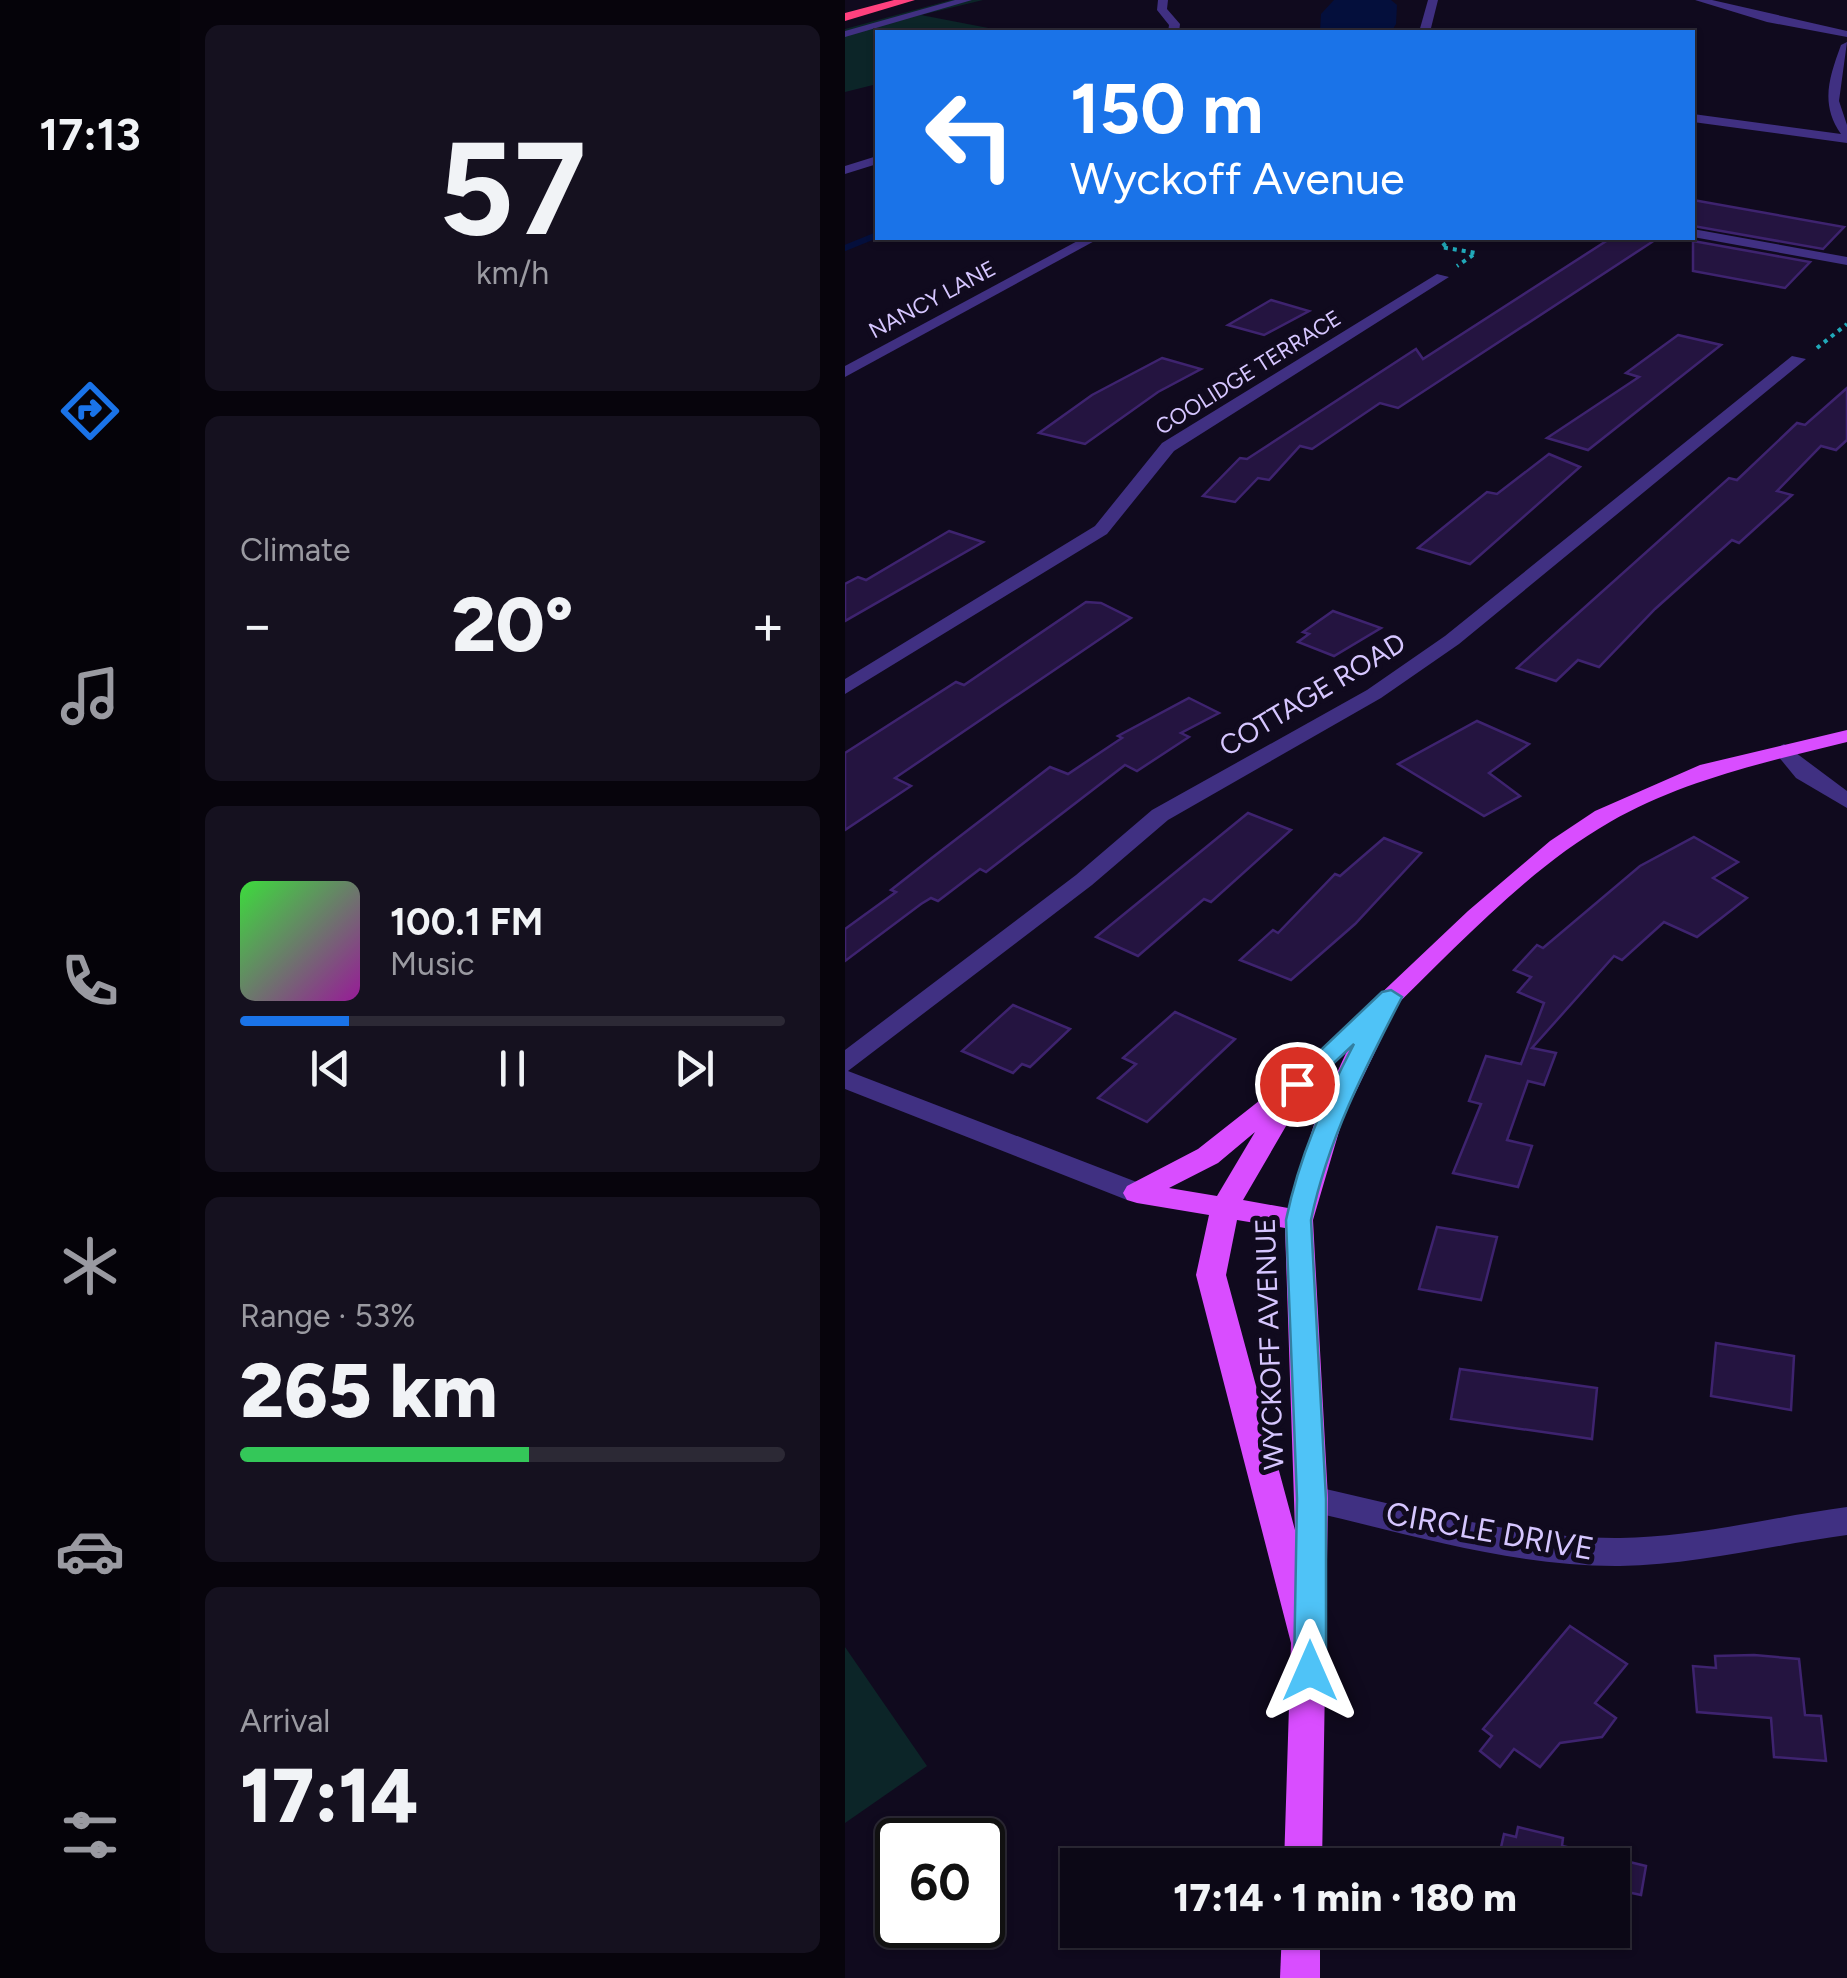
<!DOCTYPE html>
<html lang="en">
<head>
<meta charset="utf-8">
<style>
	body { margin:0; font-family:Figtree,sans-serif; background:#15111f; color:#f1f3f6; height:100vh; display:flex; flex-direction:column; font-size:38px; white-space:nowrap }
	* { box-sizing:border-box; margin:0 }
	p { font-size:32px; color:#9a9aa1 }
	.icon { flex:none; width:55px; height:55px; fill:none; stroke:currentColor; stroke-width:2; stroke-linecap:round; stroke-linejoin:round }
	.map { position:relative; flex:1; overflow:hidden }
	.side { display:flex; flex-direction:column; gap:25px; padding:25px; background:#07040c; width:665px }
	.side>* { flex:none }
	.banner { position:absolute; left:30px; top:30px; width:820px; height:210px; border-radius:0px; box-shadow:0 2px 8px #0004,0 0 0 2px #2c2935; background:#1a73e8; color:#fff; overflow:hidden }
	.speed { position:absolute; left:30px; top:1818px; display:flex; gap:20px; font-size:50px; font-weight:700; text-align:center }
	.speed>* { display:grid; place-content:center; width:130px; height:130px; border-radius:50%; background:#0c0816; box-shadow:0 2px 8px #0004,0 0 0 2px #2c2935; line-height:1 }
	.speed .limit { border:5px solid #111; border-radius:15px; background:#fff; color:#111 }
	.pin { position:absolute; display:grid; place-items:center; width:85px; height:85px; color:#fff; margin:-42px; border:5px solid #fff; border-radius:50%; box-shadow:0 2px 10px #0007 }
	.me { position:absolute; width:110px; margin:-55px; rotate:0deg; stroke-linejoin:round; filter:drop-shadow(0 0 8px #0008) }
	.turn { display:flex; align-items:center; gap:35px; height:210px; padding:0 30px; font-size:45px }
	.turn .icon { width:130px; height:130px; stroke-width:2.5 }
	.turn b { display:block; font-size:70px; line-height:85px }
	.big { font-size:75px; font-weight:800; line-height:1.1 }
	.side .card { flex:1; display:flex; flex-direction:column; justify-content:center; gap:15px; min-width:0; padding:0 35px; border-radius:15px; background:#15111f }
	.side .dial { align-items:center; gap:0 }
	.dial b { font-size:130px; line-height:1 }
	.song { display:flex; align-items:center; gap:30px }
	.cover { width:120px; height:120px; border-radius:15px; background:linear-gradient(135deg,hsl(120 70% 55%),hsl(300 70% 35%)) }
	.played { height:10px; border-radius:5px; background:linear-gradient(90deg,#1a73e8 20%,#2c2935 20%) }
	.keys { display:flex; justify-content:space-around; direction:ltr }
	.heat { display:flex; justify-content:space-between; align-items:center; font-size:55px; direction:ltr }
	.charge { height:15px; border-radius:8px; background:linear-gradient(90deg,#34c759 53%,#2c2935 0) }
	.trip { position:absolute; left:215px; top:1848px; width:570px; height:100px; border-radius:0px; background:#0c0816; box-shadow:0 2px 8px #0004,0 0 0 2px #2c2935; font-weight:800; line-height:100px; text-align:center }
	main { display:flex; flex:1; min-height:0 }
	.menu { display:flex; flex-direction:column; width:180px; justify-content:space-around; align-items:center; background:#050309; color:#9a9aa1 }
	.menu .icon { width:70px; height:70px }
	.menu .current { color:#1a73e8 }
	.menu b { font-size:45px; color:#f1f3f6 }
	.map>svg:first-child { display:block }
	.green { fill:#0c2528 }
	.water { fill:#040f3c }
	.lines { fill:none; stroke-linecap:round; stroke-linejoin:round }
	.stream { stroke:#040f3c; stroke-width:6 }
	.building { fill:#241440; stroke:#3e236f; stroke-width:2.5 }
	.path { stroke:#21a9b9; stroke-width:4; stroke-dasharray:4 5; stroke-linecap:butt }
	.minor { fill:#403082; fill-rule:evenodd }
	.major { fill:#d94dff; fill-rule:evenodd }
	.highway { fill:#ff417e; fill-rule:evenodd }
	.route { fill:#4fc3f7; stroke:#337fa1; stroke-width:2.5 }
	.labels { text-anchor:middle; stroke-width:10; stroke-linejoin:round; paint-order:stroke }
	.far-street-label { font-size:22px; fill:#d6c6ff; stroke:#100a1e }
	.street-label { font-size:28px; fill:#d6c6ff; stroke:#100a1e }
	.near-street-label { font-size:32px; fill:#d6c6ff; stroke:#100a1e }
</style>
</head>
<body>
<main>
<nav class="menu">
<b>17:13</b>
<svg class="icon current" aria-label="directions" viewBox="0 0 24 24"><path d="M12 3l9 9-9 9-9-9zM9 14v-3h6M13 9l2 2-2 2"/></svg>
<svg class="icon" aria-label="music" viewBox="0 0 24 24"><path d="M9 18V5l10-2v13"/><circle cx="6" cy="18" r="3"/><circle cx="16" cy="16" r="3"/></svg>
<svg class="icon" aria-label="phone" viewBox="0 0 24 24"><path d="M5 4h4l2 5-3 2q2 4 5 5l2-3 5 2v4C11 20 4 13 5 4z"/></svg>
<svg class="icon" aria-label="climate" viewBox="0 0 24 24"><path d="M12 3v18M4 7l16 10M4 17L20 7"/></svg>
<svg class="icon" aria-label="car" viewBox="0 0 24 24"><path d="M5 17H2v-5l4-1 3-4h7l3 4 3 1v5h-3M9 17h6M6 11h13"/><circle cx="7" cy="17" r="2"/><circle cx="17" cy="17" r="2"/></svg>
<svg class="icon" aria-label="filters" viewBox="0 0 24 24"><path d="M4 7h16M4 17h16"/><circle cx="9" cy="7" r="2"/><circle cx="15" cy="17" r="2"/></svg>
</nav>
<section class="side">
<div class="card dial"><b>57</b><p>km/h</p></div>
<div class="card"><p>Climate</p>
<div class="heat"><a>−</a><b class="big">20°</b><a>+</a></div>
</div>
<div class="card">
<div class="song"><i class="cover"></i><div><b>100.1 FM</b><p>Music</p></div></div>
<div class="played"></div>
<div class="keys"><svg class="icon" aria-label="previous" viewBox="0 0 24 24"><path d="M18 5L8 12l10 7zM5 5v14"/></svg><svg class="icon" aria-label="pause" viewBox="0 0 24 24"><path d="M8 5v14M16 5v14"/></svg><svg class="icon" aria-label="next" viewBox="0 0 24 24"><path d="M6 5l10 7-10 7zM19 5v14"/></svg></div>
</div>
<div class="card"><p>Range · 53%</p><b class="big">265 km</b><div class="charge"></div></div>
<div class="card"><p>Arrival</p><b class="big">17:14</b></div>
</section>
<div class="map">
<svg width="1002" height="1978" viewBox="0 0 1002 1978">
	<rect width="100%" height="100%" fill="#100a1e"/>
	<g class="green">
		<path d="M106 0H138L76 15 164 32H32V84L0 92V29Z"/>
		<path d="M0 1647 82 1766 0 1823Z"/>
	</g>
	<path class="water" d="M489 0H546L552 5 551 24 546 32H475L476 14Z"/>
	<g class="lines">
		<path class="stream" d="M0 248 32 235"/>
	</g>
	<g class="building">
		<path d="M848 200 999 227 978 249 848 226Z"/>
		<path d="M766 238H804L807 242 553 408 535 403 467 449 455 446 424 480 413 478 390 502 358 496 395 458 402 459 571 349 578 359Z"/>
		<path d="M848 241 965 262 940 288 848 271Z"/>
		<path d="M426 300 464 311 419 335 383 325Z"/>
		<path d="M833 335 876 345 743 450 702 438 794 377 781 373Z"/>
		<path d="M317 358 356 369 313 392 240 444 194 433 247 395Z"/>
		<path d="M1002 388V440L991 450 976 446 932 491 947 495 894 543 887 540 810 609 754 667 733 660 711 681 672 668 884 478 892 480 952 423 960 425Z"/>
		<path d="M704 454 735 467 625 564 573 548 642 492 652 494Z"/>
		<path d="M104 531 138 542 0 621V584L13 577 21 580Z"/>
		<path d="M241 602 256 603 286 618 50 778 66 786 0 830V753L111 682 119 685Z"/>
		<path d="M488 611 536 628 489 656 453 642 464 634 458 632Z"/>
		<path d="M344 698 374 713 336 733 344 737 292 771 280 765 141 872 135 869 93 901 86 898 76 904 0 961V929L51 892 46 890 88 857 205 767 223 774 277 738 273 736Z"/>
		<path d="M632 721 684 744 644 773 675 796 639 816 553 764Z"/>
		<path d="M403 813 446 830 366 902 359 899 293 956 251 937Z"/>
		<path d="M849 837 893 862 868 878 902 898 852 937 819 922 777 960 769 956 687 1048 711 1053 699 1085 683 1081 662 1140 687 1146 673 1187 608 1173 636 1104 624 1101 641 1056 676 1064 699 1003 673 992 686 977 669 970 692 945 698 948 795 866Z"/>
		<path d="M539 838 576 853 510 924 446 980 395 960 428 930 433 933 490 874 495 876Z"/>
		<path d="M168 1005 225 1029 185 1067 177 1064 168 1073 117 1051Z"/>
		<path d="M330 1012 390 1039 302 1122 253 1098 291 1064 278 1058Z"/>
		<path d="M592 1227 652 1237 636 1300 574 1289Z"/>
		<path d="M871 1343 949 1356 946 1410 866 1396Z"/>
		<path d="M615 1369 752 1388 747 1439 606 1419Z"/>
		<path d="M725 1626 782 1664 750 1703 771 1718 757 1737 715 1743 695 1767 669 1749 655 1767 635 1751 647 1736 638 1729Z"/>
		<path d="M909 1655 954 1659 960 1715 976 1716 981 1761 929 1757 926 1718 852 1712 848 1666 871 1668 870 1656Z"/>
		<path d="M673 1827 718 1838 717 1846 745 1852 744 1865H652L659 1834 671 1837Z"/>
		<path d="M768 1858 801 1866 796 1895 768 1889Z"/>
	</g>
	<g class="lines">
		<g class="path">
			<path d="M608 238 596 247 631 253 612 266"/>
			<path d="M972 348 1002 324"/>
		</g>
		<g class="minor">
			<path d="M110 0H127L0 37V31Z"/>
			<path d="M313 0H323L322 9 335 24 334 32H323L324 25 312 10Z"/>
			<path d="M583 0H593L585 32H574Z"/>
			<path d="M850 0H867L1002 31V37L922 22Z"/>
			<path d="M1002 42 994 101 1002 125V143L848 122V114L996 134C975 104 984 78 996 45Z"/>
			<path d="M32 156V164L0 174V166Z"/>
			<path d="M848 229 1002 257V265L848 237Z"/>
			<path d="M238 238H255L0 377V366Z"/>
			<path d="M592 274 604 277 329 451 262 534 0 694V679L250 526 317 443Z"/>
			<path d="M947 356 961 359 614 644 536 698 323 820 247 885 3 1071 302 1186 306 1193 302 1200H282L0 1089V1050L231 875 307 810 522 690 600 636Z"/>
			<path d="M939 744 1002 791V808L951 778 928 750Z"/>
			<path d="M467 1486C568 1508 671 1539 775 1538 851 1537 927 1517 1002 1507V1535C927 1545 851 1565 775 1566 671 1567 568 1535 467 1512L456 1509 451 1499 456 1489Z"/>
		</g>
		<g class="major">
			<path d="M1002 730V742C921 762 838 780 765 822 681 870 610 949 541 1015L545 1021 498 1118 468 1220 483 1499 477 1865H439L446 1643 351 1275 364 1215 292 1203 282 1200 278 1193 282 1186 353 1149 428 1090 437 1087 623 911 705 841 750 811 855 765ZM502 1051 471 1118 443 1208 398 1200 462 1090ZM410 1132 372 1196 324 1188 373 1163ZM392 1220 440 1228 450 1530 381 1275Z"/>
			<path d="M437 1930H475V1978H435Z"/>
		</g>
		<path class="highway" d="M49 0H70L0 21V13Z"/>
	</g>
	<path class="route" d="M546 990 557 997C519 1070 483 1139 466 1220L481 1499V1671L476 1681 465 1685 454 1681 449 1671 452 1499 441 1220C454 1157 479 1101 509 1044L461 1089H444L440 1084 537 992Z"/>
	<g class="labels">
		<g class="far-street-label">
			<text transform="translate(87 299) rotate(-28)" y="8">NANCY LANE</text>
			<text transform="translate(403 372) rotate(-32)" y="8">COOLIDGE TERRACE</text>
		</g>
		<g class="street-label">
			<text transform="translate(467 694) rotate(-31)" y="10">COTTAGE ROAD</text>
			<text transform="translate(424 1344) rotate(-92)" y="10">WYCKOFF AVENUE</text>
		</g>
		<g class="near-street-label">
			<text transform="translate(645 1531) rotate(10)" y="11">CIRCLE DRIVE</text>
		</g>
	</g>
</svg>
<div class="speed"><div class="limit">60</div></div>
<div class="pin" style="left:452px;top:1084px;background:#d93025"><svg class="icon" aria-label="arrive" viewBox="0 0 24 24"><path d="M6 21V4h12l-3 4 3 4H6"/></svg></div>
<svg class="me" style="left:465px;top:1671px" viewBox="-20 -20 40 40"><path d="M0-17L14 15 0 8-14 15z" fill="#4fc3f7" stroke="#fff" stroke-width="4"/></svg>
<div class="trip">17:14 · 1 min · 180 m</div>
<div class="banner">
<div class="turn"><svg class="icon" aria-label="left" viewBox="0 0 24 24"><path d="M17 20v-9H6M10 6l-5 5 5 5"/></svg><div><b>150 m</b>Wyckoff Avenue</div></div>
</div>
</div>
</main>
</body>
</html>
